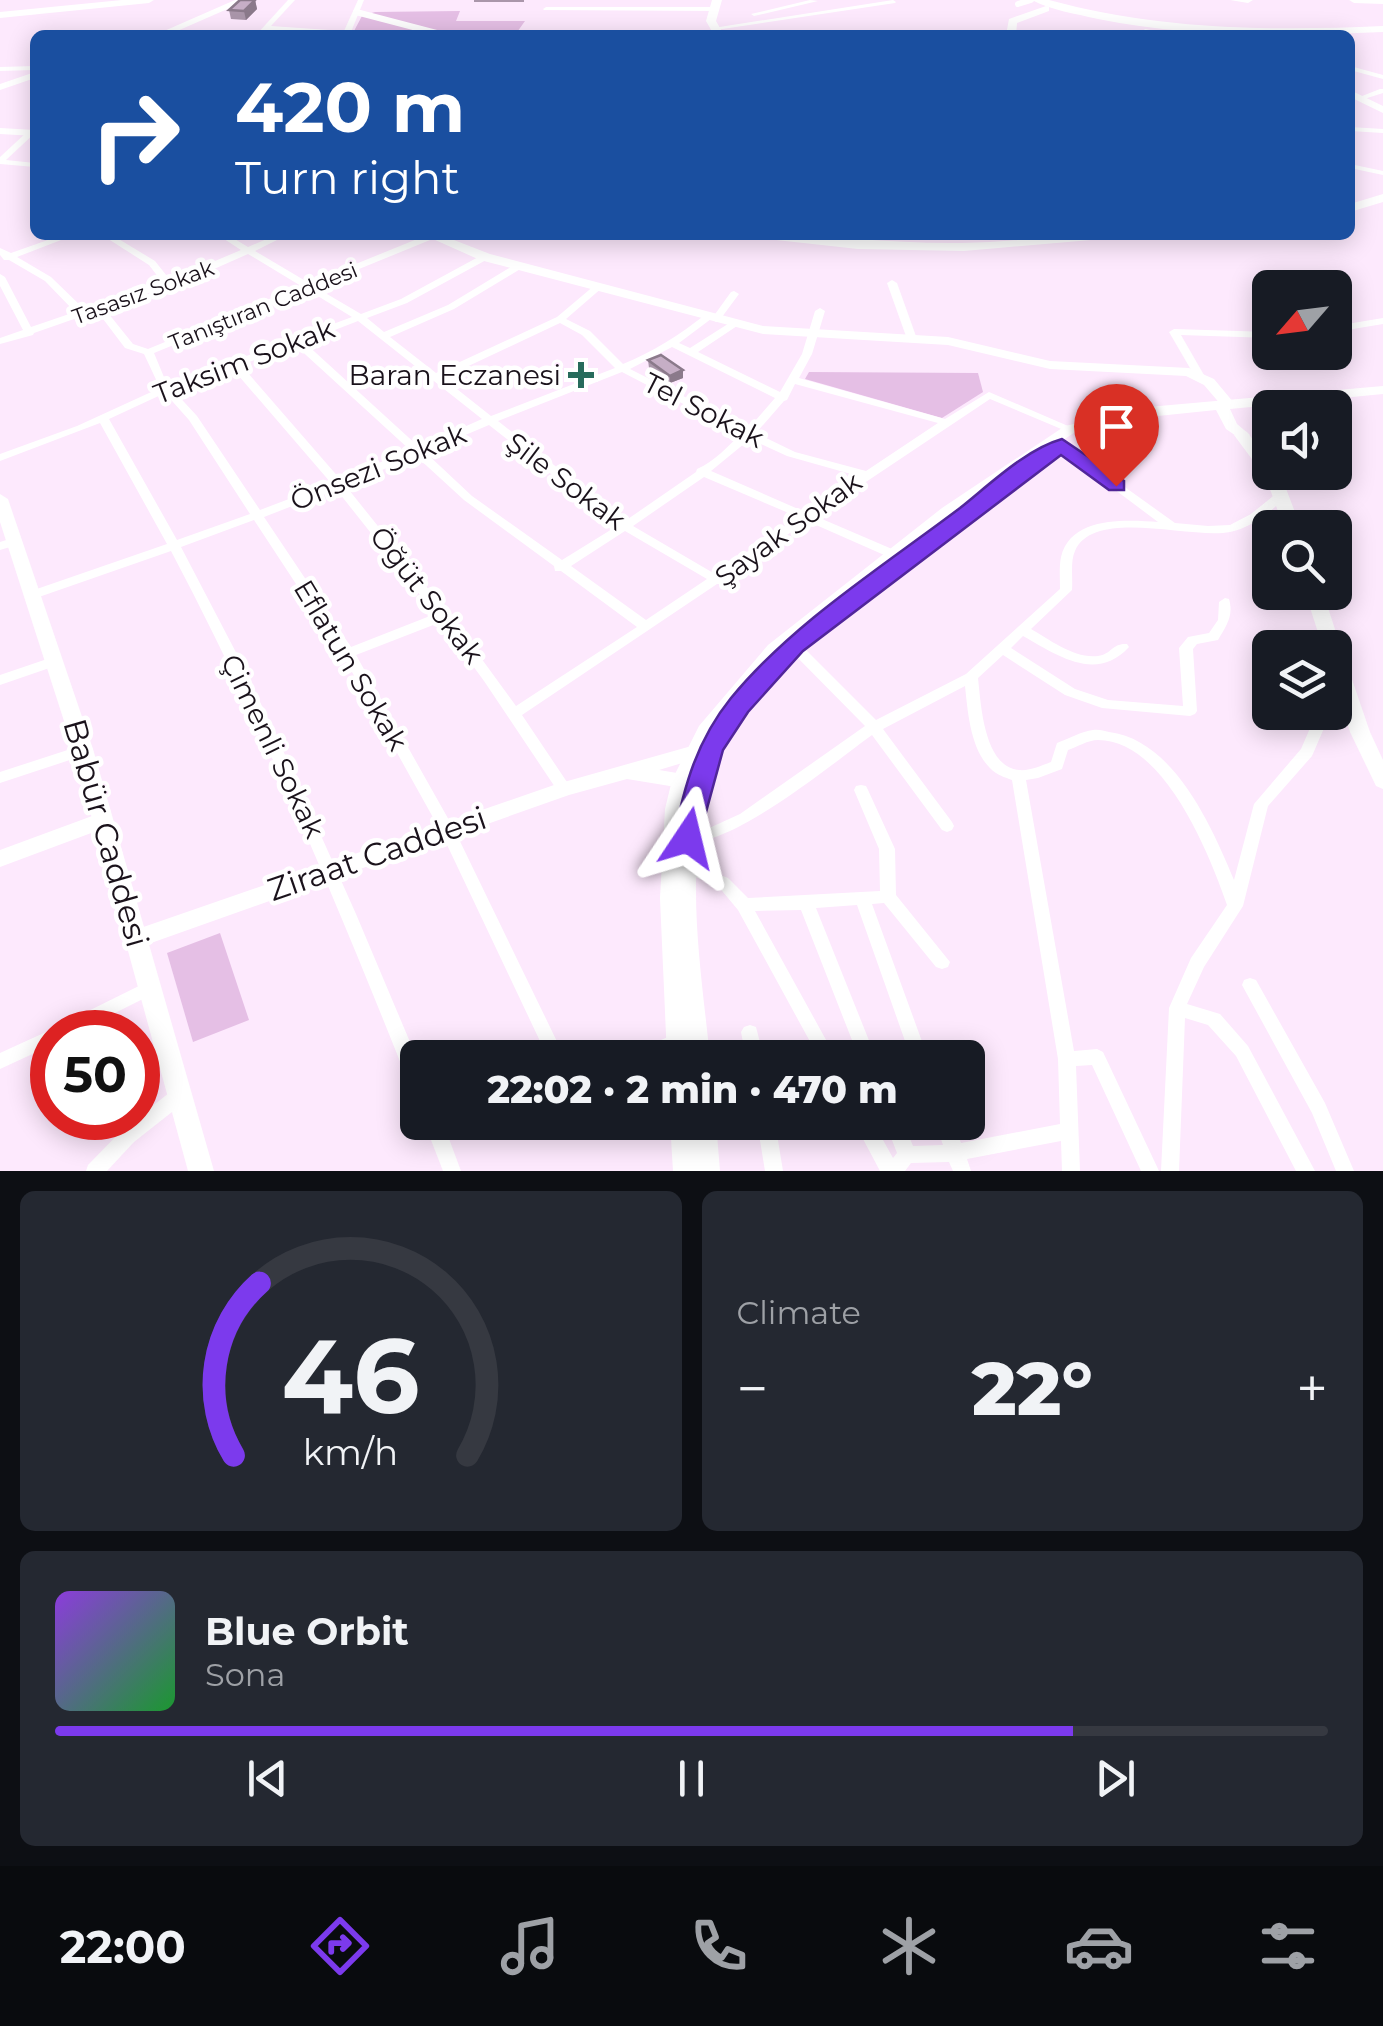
<!DOCTYPE html>
<html lang="en">
<head>
<meta charset="utf-8">
<style>
	body { margin:0; font-family:Montserrat,sans-serif; background:#242831; color:#f1f3f6; height:100vh; display:flex; flex-direction:column; font-size:38px; white-space:nowrap }
	* { box-sizing:border-box; margin:0 }
	p { font-size:32px; color:#9ea1a6 }
	.icon { flex:none; width:55px; height:55px; fill:none; stroke:currentColor; stroke-width:2; stroke-linecap:round; stroke-linejoin:round }
	.map { position:relative; height:1171px; overflow:hidden }
	.sheet { display:flex; flex-direction:column; gap:20px; padding:20px; background:#0d0f14; flex:1 }
	.sheet>* { flex:none }
	.hud { position:absolute; left:30px; top:30px; width:1325px; height:210px; border-radius:15px; box-shadow:0 5px 25px #0003; background:#1a4fa0; color:#fff; overflow:hidden }
	.needle { width:65px; rotate:242deg }
	.controls { position:absolute; left:1252px; top:270px; display:grid; gap:20px }
	.controls a { display:grid; place-items:center; width:100px; height:100px; border-radius:15px; background:#171b24; box-shadow:0 5px 25px #0003; font-size:50px }
	.speed { position:absolute; left:30px; top:1010px; display:flex; gap:20px; font-size:50px; font-weight:700; text-align:center }
	.speed>* { display:grid; place-content:center; width:130px; height:130px; border-radius:50%; background:#171b24; box-shadow:0 5px 25px #0003; line-height:1 }
	.speed .limit { border:15px solid #d22; background:#fff; color:#111 }
	.pin { position:absolute; display:grid; place-items:center; width:85px; height:85px; color:#fff; margin:-102px -42px; border-radius:50% 50% 50% 0; rotate:-45deg; box-shadow:0 0 10px #0007 }
	.pin .icon { rotate:45deg }
	.me { position:absolute; width:110px; margin:-55px; rotate:10deg; stroke-linejoin:round; filter:drop-shadow(0 0 8px #0008) }
	.turn { display:flex; align-items:center; gap:35px; height:210px; padding:0 40px; font-size:45px }
	.turn .icon { width:130px; height:130px; stroke-width:2.5 }
	.turn b { display:block; font-size:70px; line-height:85px }
	.big { font-size:75px; font-weight:800; line-height:1.1 }
	.sheet .tile { flex:1; display:flex; flex-direction:column; justify-content:center; gap:15px; min-width:0; padding:0 35px; border-radius:15px; background:#242831 }
	.sheet .dial { align-items:center; gap:0 }
	.dial svg { height:260px; overflow:visible; fill:none; stroke:#363941; stroke-width:7; stroke-linecap:round; text-anchor:middle }
	.dial text { fill:#f1f3f6; stroke:none }
	.song { display:flex; align-items:center; gap:30px }
	.cover { width:120px; height:120px; border-radius:15px; background:linear-gradient(135deg,hsl(270 70% 55%),hsl(130 70% 35%)) }
	.played { height:10px; border-radius:5px; background:linear-gradient(90deg,#7c3aed 80%,#363941 80%) }
	.keys { display:flex; justify-content:space-around; direction:ltr }
	.heat { display:flex; justify-content:space-between; align-items:center; font-size:55px; direction:ltr }
	.sheet .tiles { flex:1; display:grid; gap:20px; grid-template-columns:1fr 1fr }
	.tile:last-child { grid-column:span 2 }
	.trip { position:absolute; left:400px; top:1040px; width:585px; height:100px; border-radius:15px; background:#171b24; box-shadow:0 5px 25px #0003; font-weight:800; line-height:100px; text-align:center }
	.dock { display:flex; height:160px; justify-content:space-around; align-items:center; background:#090b0e; color:#9ea1a6 }
	.dock .icon { width:70px; height:70px }
	.dock .on { color:#7c3aed }
	.dock b { font-size:45px; color:#f1f3f6 }
	.map>svg:first-child { display:block }
	.green { fill:#e5bfe5 }
	.lines { fill:none; stroke-linecap:round; stroke-linejoin:round }
	.pedestrian { stroke:#fff; stroke-width:6 }
	.minor { fill:#fff; fill-rule:evenodd }
	.tertiary { fill:#fff; fill-rule:evenodd }
	.secondary { fill:#fff; fill-rule:evenodd }
	.primary { fill:#fff; fill-rule:evenodd }
	.wall { fill:#aa96aa }
	.shaded-wall { fill:#8b7a8b }
	.building { fill:#c6aec6; stroke:#8b7a8b; stroke-width:2.5 }
	.route { fill:#7c3aed; stroke:#51269a; stroke-width:2.5 }
	.poi-dot { fill:#276b5c; stroke:#fff; stroke-width:4 }
	.labels { text-anchor:middle; stroke-width:9; stroke-linejoin:round; paint-order:stroke }
	.far-street-label { font-size:22px; fill:#1a121b; stroke:#fff }
	.street-label { font-size:28px; fill:#1a121b; stroke:#fff }
	.poi-label { font-size:28px; fill:#1a121b; stroke:#fff; text-anchor:end }
	.near-street-label { font-size:32px; fill:#1a121b; stroke:#fff }
</style>
</head>
<body>
<div class="map">
<svg width="1383" height="1171" viewBox="0 0 1383 1171">
	<rect width="100%" height="100%" fill="#fde9fd"/>
	<g class="green">
		<path d="M460 11 456 21H525L515 35 354 31 362 16 375 12Z"/>
		<path d="M809 372 978 373 983 392 942 418 805 379Z"/>
		<path d="M220 933 249 1020 193 1042 167 953Z"/>
	</g>
	<g class="lines">
		<g class="pedestrian">
			<path d="M1018 4 1031 0"/>
			<path d="M356 12 444 35"/>
		</g>
		<g class="minor">
			<path d="M288 0H295L271 26 344 31 358 0H364L351 32 368 35H337L268 30 263 35H256Z"/>
			<path d="M810 0 818 1 754 16 751 14Z"/>
			<path d="M893 0 896 2 895 3 716 30 713 28Z"/>
			<path d="M546 7H713L716 9 713 11 544 10 543 9Z"/>
			<path d="M1145 29 1150 30 1146 35H1139Z"/>
			<path d="M35 66V70L0 71V67Z"/>
			<path d="M1350 66 1383 75V79L1350 70Z"/>
			<path d="M1380 89H1383V93L1361 100 1357 98Z"/>
			<path d="M1350 127 1383 129V133L1350 131Z"/>
			<path d="M28 131 35 133 6 160 35 163V167L0 164V157Z"/>
			<path d="M1350 164 1383 171V175L1350 168Z"/>
			<path d="M62 235H74L17 257 51 277 84 309 162 282 149 265 102 235H112L155 261 170 280 241 250 218 235H228L248 247 276 235H287L255 251 309 283 427 235H436L435 238 315 287 361 314 401 299 482 255H488V259L407 303 367 318 384 332 448 305 516 264H522V268L454 309 390 337 436 373 557 317 595 285 598 284 603 287 566 319 590 331 623 364C653 352 679 335 705 315L708 314 713 317 731 292 734 291 739 294 719 321 716 322 711 319 679 343 690 348 731 322H737V326L698 352 780 392 802 354 815 311 820 308 825 311 812 354 799 378 945 419 989 392 1075 429 1074 431H1066L990 399 815 516 899 552 901 555 899 558H891L807 521 724 579 723 584H717L522 715 569 785 571 789 569 793 564 794 559 793 484 681 441 622 356 655 454 829 565 1058H548L440 830 342 654 254 520 181 547 241 662 281 746 356 914 418 1061V1092L412 1090 409 1084C337 903 262 723 171 551L39 597 35 598 29 594 31 591 167 544 100 423 0 461V454L77 426 160 388 144 354 125 348 97 311 34 333 33 335 0 344V338L23 330 0 286V274L5 277 31 327 75 312 45 281 9 260H4L0 255V248L11 253ZM248 254 301 286 148 349 133 344 104 308 196 277ZM308 290 352 317 168 385 166 382 154 353ZM358 321 482 419 419 447 304 342ZM560 323 582 335 615 368 491 416 443 378ZM295 345 410 450 340 479 241 365ZM672 347 775 398 748 429 630 369ZM232 368 331 483 260 510 197 416 173 390ZM622 372 741 434C728 446 714 462 697 469L696 472 625 521 498 421ZM795 384 938 423 866 471 795 452 756 433 784 401 787 400ZM165 393 189 420 250 514 177 540 109 419ZM489 425 617 526 562 560 472 496 425 452ZM750 439 787 456 858 476 805 512 711 471ZM416 456 464 500 554 566 555 571H561L637 627 516 706 454 621 345 485ZM704 477 798 517 715 574 633 526ZM336 489 435 614 351 647 264 517ZM625 531 707 579 646 620 571 566Z"/>
			<path d="M892 280 897 283 917 339 916 341H908L907 339 887 283Z"/>
			<path d="M1383 318V324L1335 332V326Z"/>
			<path d="M1174 329 1270 332V338L1181 335 1204 375 1199 378 1194 375 1169 332Z"/>
			<path d="M1062 442 1175 523 1208 526 1230 525 1251 514 1278 492 1282 491 1288 494C1272 511 1254 527 1230 532 1193 540 1094 507 1075 551 1070 562 1073 578 1072 590L1031 629C1050 640 1075 659 1098 656 1112 654 1112 643 1127 644L1129 647C1096 683 1057 655 1023 636L1011 648 1075 689 1108 700 1183 706 1179 648 1188 637 1209 633 1218 620 1219 602 1225 598 1229 599C1234 616 1226 626 1218 640L1197 644 1193 649 1197 711 1195 714 1190 716 1102 708 1065 695 1003 655 978 678C981 705 984 767 1019 770 1030 771 1040 766 1051 762L1057 743C1068 739 1082 731 1093 730 1099 729 1104 731 1109 732 1174 740 1212 827 1234 880L1254 804 1301 749 1317 712H1331L1312 756 1268 806 1243 906 1204 967 1187 1004 1220 1014 1248 1046 1315 1171H1296L1236 1056 1208 1025 1185 1018 1179 1171H1161L1169 1008 1191 958 1227 905C1209 853 1164 740 1098 740 1088 740 1077 747 1068 750L1062 769 1038 778 1026 780 1074 1051 1097 1049 1103 1052 1159 1171H1141L1092 1065 1076 1066 1080 1171H1062L1061 1141 967 1159 971 1171H953L949 1162 911 1163 905 1171H880L854 1122H873L893 1158 897 1153 885 1122H903L913 1146 943 1145 935 1122H953L961 1143 1060 1124 1058 1059 1012 780C1009 779 998 775 996 773 971 756 968 714 965 686L883 729 952 822 954 826 952 830 947 832 942 830 872 735C833 763 729 850 683 842L680 838 683 834 707 829 740 814 865 726 789 649 787 646 789 643H799L876 720 966 674 1060 589C1060 578 1059 567 1061 557 1071 516 1126 520 1158 522L1058 447 1056 445 1058 443Z"/>
			<path d="M16 537 22 541 20 544 0 550V542Z"/>
			<path d="M56 656 63 661 61 664 0 685V675Z"/>
			<path d="M83 745 88 746 90 750 88 754 0 783V772Z"/>
			<path d="M861 785 866 786 868 790 895 849 896 895 950 962 948 967 942 969 936 967 884 903 872 904 928 1058H911L857 905 816 908 876 1058H859L801 910 755 911 836 1058H819L738 910 718 886 683 872 680 868 683 864 688 862 728 878 748 898 880 891 879 849 854 790 856 786Z"/>
			<path d="M1250 978 1256 980 1325 1103 1354 1171H1336L1312 1113 1242 985 1244 980Z"/>
			<path d="M151 980 157 982 159 987 157 992 77 1032H52V1045L0 1069V1053L46 1032 54 1030 56 1027Z"/>
			<path d="M750 1025 756 1027 764 1058H746L741 1032 744 1027Z"/>
			<path d="M680 1032 686 1035 689 1040 686 1045 657 1058H628L630 1053Z"/>
			<path d="M180 1087 186 1089 189 1095 186 1101 134 1142 107 1171H86L88 1165 122 1130 174 1089Z"/>
			<path d="M424 1122H473L470 1128 448 1136 461 1171H443Z"/>
			<path d="M757 1122H775L783 1171H765Z"/>
		</g>
		<g class="tertiary">
			<path d="M712 0H722L716 21 724 35H714L706 21Z"/>
			<path d="M1046 6 1049 7V11L1017 23 1016 35H1006L1009 19Z"/>
			<path d="M1350 90 1383 106V113L1350 97Z"/>
			<path d="M0 128 35 130V136L0 134Z"/>
			<path d="M1383 194V202L1350 212V204Z"/>
			<path d="M424 235H441L490 254 763 326 948 337 1050 361 1189 368 1214 379 1234 403 1227 407 1222 406 1204 385 1186 376 1050 369 948 345 763 334 480 260Z"/>
			<path d="M761 235C828 235 894 244 962 243 1011 242 1059 235 1108 235L1102 239 964 251 858 249 767 239Z"/>
			<path d="M1242 430 1247 432 1270 462V472H1278L1282 478 1301 528H1284L1266 478 1234 435Z"/>
			<path d="M1305 592H1323L1341 648 1339 651 1344 656 1370 732 1383 760V789L1376 786 1350 732 1335 685V648H1323Z"/>
			<path d="M695 745 702 747 705 752 702 757 659 770 689 775 692 780 689 785 682 788 627 779 569 795 137 948 129 946 126 939 129 932 557 784Z"/>
			<path d="M103 812 110 814 113 820 110 826 0 867V850Z"/>
		</g>
		<g class="secondary">
			<path d="M122 0H154L149 3 0 18V12Z"/>
			<path d="M235 0H248L168 35H155Z"/>
			<path d="M1230 0H1253L1248 3Z"/>
			<path d="M1349 0H1383V4L1354 3Z"/>
			<path d="M35 72V78L0 90V84Z"/>
			<path d="M1383 386V394L1230 409 1237 424 1250 435 1242 440 1226 429 1216 410 1148 417 1075 432 974 502 982 503 984 506 982 509 881 591H869L868 584 782 653 749 692 756 698C739 725 720 748 711 779 683 868 701 967 710 1058H667L660 898 665 809 672 780 699 726 768 645 942 508 1065 426 1148 407Z"/>
			<path d="M0 494 8 499 93 749 214 1171H188L73 749 0 522Z"/>
			<path d="M670 1122H716L720 1171H673Z"/>
		</g>
		<path class="primary" d="M1032 0H1049C1159 30 1270 31 1383 26V32C1288 36 1192 38 1098 19 1077 14 1050 10 1032 0Z"/>
	</g>
	<g class="wall">
		<path d="M255 0 257 9 246 20 231 19 229 10Z"/>
		<rect x="474" y="0" width="50" height="2"/>
		<path d="M648 360 683 370V378L670 383 649 368Z"/>
	</g>
	<g class="shaded-wall">
		<path d="M255 0 257 9 246 20 244 11Z"/>
		<path d="M683 370V378L670 383V376Z"/>
	</g>
	<g class="building">
		<path d="M240 0H255L244 11 229 10Z"/>
		<path d="M661 355 683 370 670 376 648 360Z"/>
	</g>
	<path class="route" d="M1062 439 1124 481V490H1109L1061 455 803 651 748 712 723 750 697 845H678L674 838C684 786 697 740 731 698 794 622 882 567 960 508 989 485 1026 449 1062 439Z"/>
	<path class="poi-dot" d="M576 360h10v10h10v10h-10v10h-10v-10h-10v-10h10z"/>
	<g class="labels">
		<g class="far-street-label">
			<text transform="translate(143 292) rotate(-20)" y="8">Tasasız Sokak</text>
			<text transform="translate(263 306) rotate(-22)" y="8">Tanıştıran Caddesi</text>
		</g>
		<g class="street-label">
			<text transform="translate(244 361) rotate(-21)" y="10">Taksim Sokak</text>
			<text transform="translate(704 410) rotate(27)" y="10">Tel Sokak</text>
			<text transform="translate(378 467) rotate(-22)" y="10">Önsezi Sokak</text>
			<text transform="translate(566 481) rotate(37)" y="10">Şile Sokak</text>
			<text transform="translate(788 529) rotate(-36)" y="10">Şayak Sokak</text>
			<text transform="translate(427 595) rotate(52)" y="10">Öğüt Sokak</text>
			<text transform="translate(351 665) rotate(59)" y="10">Eflatun Sokak</text>
			<text transform="translate(273 746) rotate(64)" y="10">Çimenli Sokak</text>
		</g>
		<g class="poi-label">
			<text x="561" y="385">Baran Eczanesi</text>
		</g>
		<g class="near-street-label">
			<text transform="translate(106 833) rotate(74)" y="11">Babür Caddesi</text>
			<text transform="translate(377 854) rotate(-19)" y="11">Ziraat Caddesi</text>
		</g>
	</g>
</svg>
<div class="controls">
<a><svg class="needle" viewBox="-14 -14 28 28"><path d="M0-13l5 13h-10z" fill="#e53935"/><path d="M0 13l5-13h-10z" fill="#9ea1a6"/></svg></a>
<a><svg class="icon" aria-label="sound" viewBox="0 0 24 24"><path d="M4 9h4l5-4v14l-5-4H4zM17 9q2 3 0 6"/></svg></a>
<a><svg class="icon" aria-label="search" viewBox="0 0 24 24"><circle cx="10" cy="10" r="6"/><path d="M15 15l6 6"/></svg></a>
<a><svg class="icon" aria-label="layers" viewBox="0 0 24 24"><path d="M12 4l9 5-9 5-9-5zM3 14l9 5 9-5"/></svg></a>
</div>
<div class="speed"><div class="limit">50</div></div>
<div class="pin" style="left:1116px;top:486px;background:#d93025"><svg class="icon" aria-label="arrive" viewBox="0 0 24 24"><path d="M6 21V4h12l-3 4 3 4H6"/></svg></div>
<svg class="me" style="left:688px;top:838px" viewBox="-20 -20 40 40"><path d="M0-17L14 15 0 8-14 15z" fill="#7c3aed" stroke="#fff" stroke-width="4"/></svg>
<div class="trip">22:02 · 2 min · 470 m</div>
<div class="hud">
<div class="turn"><svg class="icon" aria-label="right" viewBox="0 0 24 24"><path d="M7 20v-9h11M14 6l5 5-5 5"/></svg><div><b>420 m</b>Turn right</div></div>
</div>
</div>
<section class="sheet">
<div class="tiles">
<div class="tile dial"><svg viewBox="0 0 100 80">
<path d="M14 69A42 42 0 1 1 86 69"/>
<path d="M14 69A42 42 0 0 1 22 16" stroke="#7c3aed"/>
<text x="50" y="56" font-size="32" font-weight="700">46</text>
<text x="50" y="72" font-size="11">km/h</text>
</svg></div>
<div class="tile"><p>Climate</p>
<div class="heat"><a>−</a><b class="big">22°</b><a>+</a></div>
</div>
<div class="tile">
<div class="song"><i class="cover"></i><div><b>Blue Orbit</b><p>Sona</p></div></div>
<div class="played"></div>
<div class="keys"><svg class="icon" aria-label="previous" viewBox="0 0 24 24"><path d="M18 5L8 12l10 7zM5 5v14"/></svg><svg class="icon" aria-label="pause" viewBox="0 0 24 24"><path d="M8 5v14M16 5v14"/></svg><svg class="icon" aria-label="next" viewBox="0 0 24 24"><path d="M6 5l10 7-10 7zM19 5v14"/></svg></div>
</div>
</div>
</section>
<nav class="dock">
<b>22:00</b>
<svg class="icon on" aria-label="directions" viewBox="0 0 24 24"><path d="M12 3l9 9-9 9-9-9zM9 14v-3h6M13 9l2 2-2 2"/></svg>
<svg class="icon" aria-label="music" viewBox="0 0 24 24"><path d="M9 18V5l10-2v13"/><circle cx="6" cy="18" r="3"/><circle cx="16" cy="16" r="3"/></svg>
<svg class="icon" aria-label="phone" viewBox="0 0 24 24"><path d="M5 4h4l2 5-3 2q2 4 5 5l2-3 5 2v4C11 20 4 13 5 4z"/></svg>
<svg class="icon" aria-label="climate" viewBox="0 0 24 24"><path d="M12 3v18M4 7l16 10M4 17L20 7"/></svg>
<svg class="icon" aria-label="car" viewBox="0 0 24 24"><path d="M5 17H2v-5l4-1 3-4h7l3 4 3 1v5h-3M9 17h6M6 11h13"/><circle cx="7" cy="17" r="2"/><circle cx="17" cy="17" r="2"/></svg>
<svg class="icon" aria-label="filters" viewBox="0 0 24 24"><path d="M4 7h16M4 17h16"/><circle cx="9" cy="7" r="2"/><circle cx="15" cy="17" r="2"/></svg>
</nav>
</body>
</html>
